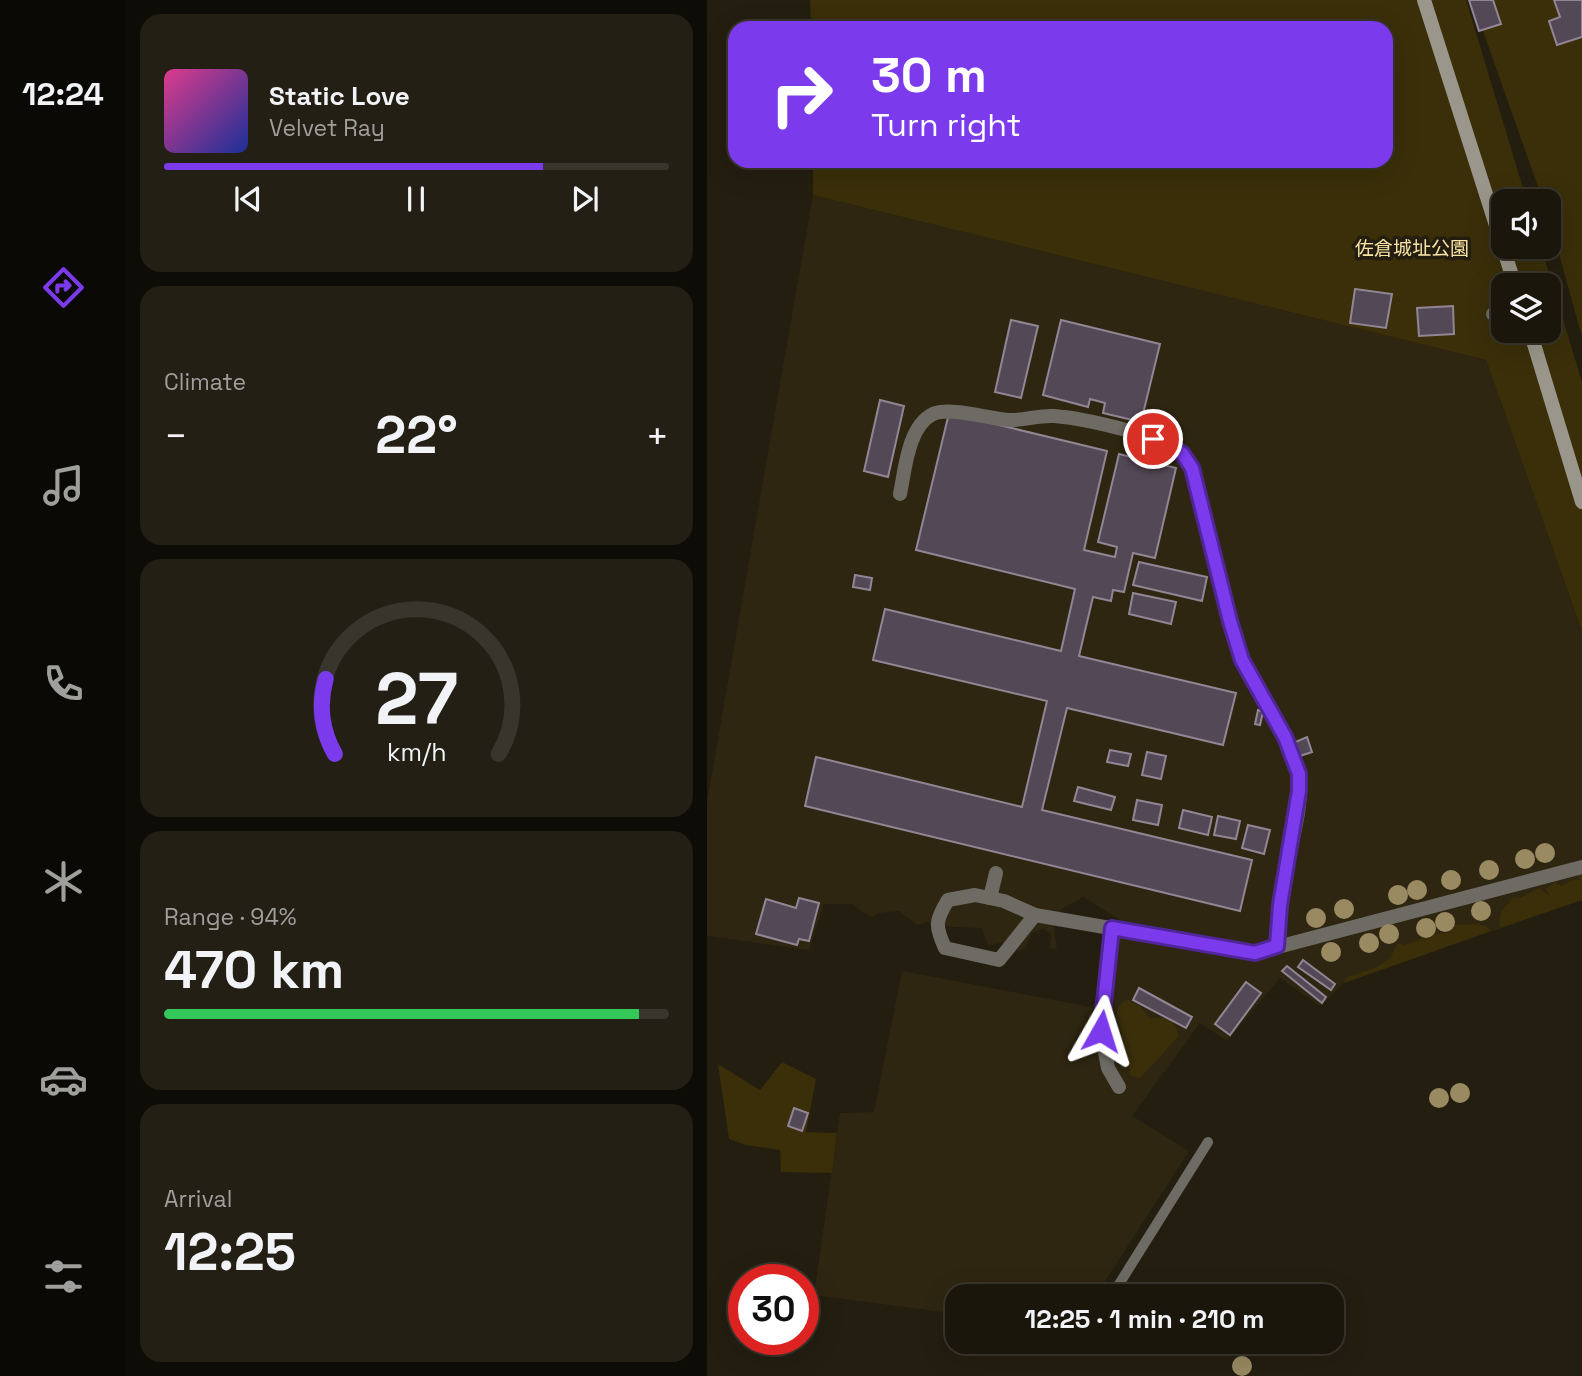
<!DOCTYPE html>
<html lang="en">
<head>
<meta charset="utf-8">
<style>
	body { margin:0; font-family:"Space Grotesk","Noto Sans JP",sans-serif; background:#231f15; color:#f1f3f6; height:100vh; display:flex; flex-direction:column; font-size:26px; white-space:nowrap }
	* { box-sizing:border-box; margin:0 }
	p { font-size:23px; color:#9f9f9d }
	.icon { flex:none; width:38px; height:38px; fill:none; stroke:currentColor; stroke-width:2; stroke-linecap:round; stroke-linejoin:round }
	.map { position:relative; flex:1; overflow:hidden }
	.details { display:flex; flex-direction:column; gap:14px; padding:14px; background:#0e0c07; width:581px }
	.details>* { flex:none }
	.hud { position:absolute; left:21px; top:21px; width:665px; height:147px; border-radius:21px; box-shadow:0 7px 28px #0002,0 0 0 2px #38352d; background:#7c3aed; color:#fff; overflow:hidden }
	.buttons { position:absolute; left:784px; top:189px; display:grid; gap:14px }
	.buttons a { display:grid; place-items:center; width:70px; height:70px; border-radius:14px; background:#1a160c; box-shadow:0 7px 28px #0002,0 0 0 2px #38352d; font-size:35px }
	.speed { position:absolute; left:21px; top:1264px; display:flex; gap:14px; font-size:35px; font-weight:700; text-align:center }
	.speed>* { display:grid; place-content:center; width:91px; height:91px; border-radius:50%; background:#1a160c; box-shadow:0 7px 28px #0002,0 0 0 2px #38352d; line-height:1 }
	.speed .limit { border:10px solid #d22; background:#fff; color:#111 }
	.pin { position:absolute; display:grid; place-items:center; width:60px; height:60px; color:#fff; margin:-30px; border:4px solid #fff; border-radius:50%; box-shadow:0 2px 7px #0007 }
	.me { position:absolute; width:77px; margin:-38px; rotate:6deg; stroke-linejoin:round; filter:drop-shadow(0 0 5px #0008) }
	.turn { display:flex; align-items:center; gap:24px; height:147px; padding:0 28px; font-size:32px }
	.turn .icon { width:91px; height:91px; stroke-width:2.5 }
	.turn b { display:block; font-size:49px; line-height:60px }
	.big { font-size:52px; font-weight:800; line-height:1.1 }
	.details .card { flex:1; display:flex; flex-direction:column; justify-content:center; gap:10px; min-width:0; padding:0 24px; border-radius:21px; background:#231f15 }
	.details .dial { align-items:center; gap:0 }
	.dial svg { height:182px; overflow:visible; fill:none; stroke:#38352d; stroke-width:7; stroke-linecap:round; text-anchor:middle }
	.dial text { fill:#f1f3f6; stroke:none }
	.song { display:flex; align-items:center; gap:21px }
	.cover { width:84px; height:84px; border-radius:10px; background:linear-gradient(135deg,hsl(330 70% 55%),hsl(230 70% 35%)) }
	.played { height:7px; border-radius:4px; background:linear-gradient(90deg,#7c3aed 75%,#38352d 75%) }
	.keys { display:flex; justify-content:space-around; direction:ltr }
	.heat { display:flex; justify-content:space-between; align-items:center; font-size:38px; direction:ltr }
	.charge { height:10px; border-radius:5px; background:linear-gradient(90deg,#34c759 94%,#38352d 0) }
	.trip { position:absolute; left:238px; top:1284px; width:399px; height:70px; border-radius:21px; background:#1a160c; box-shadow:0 7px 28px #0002,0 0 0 2px #38352d; font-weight:800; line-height:70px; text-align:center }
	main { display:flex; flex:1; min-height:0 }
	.tab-bar { display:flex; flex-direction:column; width:126px; justify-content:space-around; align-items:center; background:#0a0905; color:#9f9f9d }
	.tab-bar .icon { width:49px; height:49px }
	.tab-bar .active { color:#7c3aed }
	.tab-bar b { font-size:32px; color:#f1f3f6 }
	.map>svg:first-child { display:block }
	.built { fill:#2e2611 }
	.green { fill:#3a2f09; fill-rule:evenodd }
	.building { fill:#534855; stroke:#928695; stroke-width:2 }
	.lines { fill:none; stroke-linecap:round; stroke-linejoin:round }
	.lane { stroke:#6d6b63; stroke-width:10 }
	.street { stroke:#6d6b63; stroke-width:14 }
	.secondary { stroke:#9a968b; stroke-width:14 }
	.tree { fill:#998a61 }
	.route-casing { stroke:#51269a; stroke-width:18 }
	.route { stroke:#7c3aed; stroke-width:12 }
	.labels { text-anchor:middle; stroke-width:7; stroke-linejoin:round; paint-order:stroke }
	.park-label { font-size:19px; fill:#f9e3a4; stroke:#231e10 }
</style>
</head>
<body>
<main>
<nav class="tab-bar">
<b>12:24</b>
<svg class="icon active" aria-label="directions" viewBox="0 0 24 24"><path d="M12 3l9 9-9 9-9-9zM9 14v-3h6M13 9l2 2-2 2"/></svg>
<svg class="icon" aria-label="music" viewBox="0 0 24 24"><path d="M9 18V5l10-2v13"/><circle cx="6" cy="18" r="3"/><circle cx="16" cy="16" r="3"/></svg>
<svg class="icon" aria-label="phone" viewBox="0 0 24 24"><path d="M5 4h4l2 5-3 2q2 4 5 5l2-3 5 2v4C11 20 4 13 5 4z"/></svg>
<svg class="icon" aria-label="climate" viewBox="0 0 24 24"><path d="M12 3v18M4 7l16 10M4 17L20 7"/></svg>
<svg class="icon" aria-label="car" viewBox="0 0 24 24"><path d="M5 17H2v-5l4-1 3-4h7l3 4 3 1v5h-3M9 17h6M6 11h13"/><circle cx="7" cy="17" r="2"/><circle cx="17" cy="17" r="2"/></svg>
<svg class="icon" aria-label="filters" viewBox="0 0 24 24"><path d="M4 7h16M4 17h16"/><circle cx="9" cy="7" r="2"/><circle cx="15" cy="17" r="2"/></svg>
</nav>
<section class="details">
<div class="card">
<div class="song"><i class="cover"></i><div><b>Static Love</b><p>Velvet Ray</p></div></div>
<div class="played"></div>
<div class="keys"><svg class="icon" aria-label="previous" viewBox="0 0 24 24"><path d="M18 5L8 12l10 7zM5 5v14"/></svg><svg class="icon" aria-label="pause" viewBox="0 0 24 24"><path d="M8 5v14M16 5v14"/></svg><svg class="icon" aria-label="next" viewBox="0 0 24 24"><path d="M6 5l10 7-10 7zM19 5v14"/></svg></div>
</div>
<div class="card"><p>Climate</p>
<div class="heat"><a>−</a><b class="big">22°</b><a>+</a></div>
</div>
<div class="card dial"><svg viewBox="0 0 100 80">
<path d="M14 69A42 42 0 1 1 86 69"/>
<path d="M14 69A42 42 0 0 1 10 36" stroke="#7c3aed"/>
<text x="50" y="56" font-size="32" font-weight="700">27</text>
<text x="50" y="72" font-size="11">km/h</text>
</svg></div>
<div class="card"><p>Range · 94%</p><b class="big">470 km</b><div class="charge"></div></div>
<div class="card"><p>Arrival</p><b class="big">12:25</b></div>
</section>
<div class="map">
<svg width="875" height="1376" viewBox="0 0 875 1376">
	<rect width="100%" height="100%" fill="#231e10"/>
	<path class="built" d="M106 195 779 360 875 631V900L637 983 613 1006 573 978 520 1041 493 1023 425 1116 482 1151 388 1297H250V1314L107 1295 133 1113 167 1112 195 971 384 1007 397 990 407 954 412 919 376 897 355 909 346 922 350 949 343 948 344 934 337 929 325 933 319 948 311 951 301 942 281 945 275 928 246 927 219 922 210 925 192 911 171 913 166 917 155 912 146 904H117L102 950 0 936V802Z"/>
	<g class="green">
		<path d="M103 0H759L820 201H796V247H834L875 382V631L779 360 106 195V161H679V28H104ZM796 285H842V331H796Z"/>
		<path d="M765 0H875V337L842 218V201H836Z"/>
		<path d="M875 870V900L793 928C791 910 797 910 806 897L813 898 832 888 843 896 839 889 848 882 854 886 866 880H873L871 875Z"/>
		<path d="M771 924 779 926 784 931 637 983 640 977 668 968 683 958 691 943 697 945 731 933H741L746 925Z"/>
		<path d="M420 999 434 1007 443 1019C459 1015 470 1020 471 1037L433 1078 424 1076 409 1009Z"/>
		<path d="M75 1062 109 1079 99 1132 130 1133 125 1173 74 1172 73 1150 39 1145 22 1139 11 1064 53 1090Z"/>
	</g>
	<g class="building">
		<path d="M762 0H786L794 24 772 31Z"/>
		<path d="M847 0H875V37L850 45 842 21 853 17Z"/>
		<path d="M648 289 685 294 679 328 643 323Z"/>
		<path d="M746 306 747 334 712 336 710 308Z"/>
		<path d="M304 320 331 326 314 398 288 392Z"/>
		<path d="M354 320 453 344 434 422 396 413 398 403 383 399 381 407 336 395Z"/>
		<path d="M173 400 197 406 181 477 157 471Z"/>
		<path d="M242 413 400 451 377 550 408 557 410 547 391 542 412 454 469 468 448 558 426 553 417 592 406 590 404 601 386 597 372 656 529 693 516 745 360 708 335 810 545 860 533 911 98 806 109 757 315 807 340 701 166 660 178 609 354 651 368 589 209 550Z"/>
		<path d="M432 562 500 577 495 601 426 585Z"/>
		<path d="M148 575 165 578 163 590 146 587Z"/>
		<path d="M426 593 469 602 464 624 422 614Z"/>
		<path d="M551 710 556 712 553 725 548 724Z"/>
		<path d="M600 737 605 752 590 757 586 743Z"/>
		<path d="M403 750 424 754 421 766 400 762Z"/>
		<path d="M440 752 459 756 454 779 435 775Z"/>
		<path d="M371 787 408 797 404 810 367 801Z"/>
		<path d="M430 800 455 805 451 825 426 820Z"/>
		<path d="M476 810 505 817 501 835 472 828Z"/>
		<path d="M511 816 533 821 529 839 507 835Z"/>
		<path d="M541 825 563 830 557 854 535 848Z"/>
		<path d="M92 898 112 903 102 941 92 939 90 945 49 934 59 899 89 908Z"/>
		<path d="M596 960 628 984 624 990 591 967Z"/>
		<path d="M580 966 619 997 615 1003 575 971Z"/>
		<path d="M539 982 554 993 523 1035 508 1024Z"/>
		<path d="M432 988 485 1017 479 1028 426 1000Z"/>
		<path d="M87 1108 101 1113 95 1131 81 1126Z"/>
	</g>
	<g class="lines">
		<g class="lane">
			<path d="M404 1297 501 1142"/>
			<path d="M372 1346 375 1342"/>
		</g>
		<g class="street">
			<path d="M786 314H796"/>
			<path d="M193 494C198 470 201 426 226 414 244 406 286 420 305 420 319 420 333 415 347 416 374 418 461 436 477 456 488 470 491 489 495 505 510 556 515 611 535 659 551 698 582 731 591 773 597 799 587 831 582 857 577 887 573 916 570 946"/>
			<path d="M283 898 289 873"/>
			<path d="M328 915 292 960 238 948C228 926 228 921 241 900L268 895 297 901 328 915 548 953 875 867"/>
			<path d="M405 928 394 1031 401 1068 412 1087"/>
		</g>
		<g class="secondary">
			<path d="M717 0 808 285"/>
			<path d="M823 331 875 502"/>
		</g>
	</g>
	<g class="tree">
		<circle cx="838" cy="853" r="10"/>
		<circle cx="818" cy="859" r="10"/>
		<circle cx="782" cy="870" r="10"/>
		<circle cx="744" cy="880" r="10"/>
		<circle cx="710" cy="890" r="10"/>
		<circle cx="691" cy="895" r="10"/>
		<circle cx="637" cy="909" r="10"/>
		<circle cx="774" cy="911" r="10"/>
		<circle cx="609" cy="918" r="10"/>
		<circle cx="738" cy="922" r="10"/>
		<circle cx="719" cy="928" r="10"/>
		<circle cx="682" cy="934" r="10"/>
		<circle cx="662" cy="943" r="10"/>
		<circle cx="624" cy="952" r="10"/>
		<circle cx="753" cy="1093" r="10"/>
		<circle cx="732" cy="1098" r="10"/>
		<circle cx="535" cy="1366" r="10"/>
	</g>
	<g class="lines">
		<defs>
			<path id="route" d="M394 1031 405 928 548 953 570 946 573 905 592 791V774L578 737 535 660 523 621 485 468 475 453 446 439"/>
		</defs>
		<use href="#route" class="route-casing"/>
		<use href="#route" class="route"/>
	</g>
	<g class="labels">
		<g class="park-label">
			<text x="705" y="255">佐倉城址公園</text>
		</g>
	</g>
</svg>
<div class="buttons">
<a><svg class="icon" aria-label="sound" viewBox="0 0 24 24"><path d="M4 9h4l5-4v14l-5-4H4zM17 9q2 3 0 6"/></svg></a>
<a><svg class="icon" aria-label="layers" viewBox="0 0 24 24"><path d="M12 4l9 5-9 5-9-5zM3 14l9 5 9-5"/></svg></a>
</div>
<div class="speed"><div class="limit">30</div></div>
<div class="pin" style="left:446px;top:439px;background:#d93025"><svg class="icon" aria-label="arrive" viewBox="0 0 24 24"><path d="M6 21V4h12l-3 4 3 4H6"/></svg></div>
<svg class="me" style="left:394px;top:1031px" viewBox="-20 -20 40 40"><path d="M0-17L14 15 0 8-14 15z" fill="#7c3aed" stroke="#fff" stroke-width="4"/></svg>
<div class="trip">12:25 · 1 min · 210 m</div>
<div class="hud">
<div class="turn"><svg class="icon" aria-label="right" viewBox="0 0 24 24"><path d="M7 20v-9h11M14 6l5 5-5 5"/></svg><div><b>30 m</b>Turn right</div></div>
</div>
</div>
</main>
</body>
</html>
